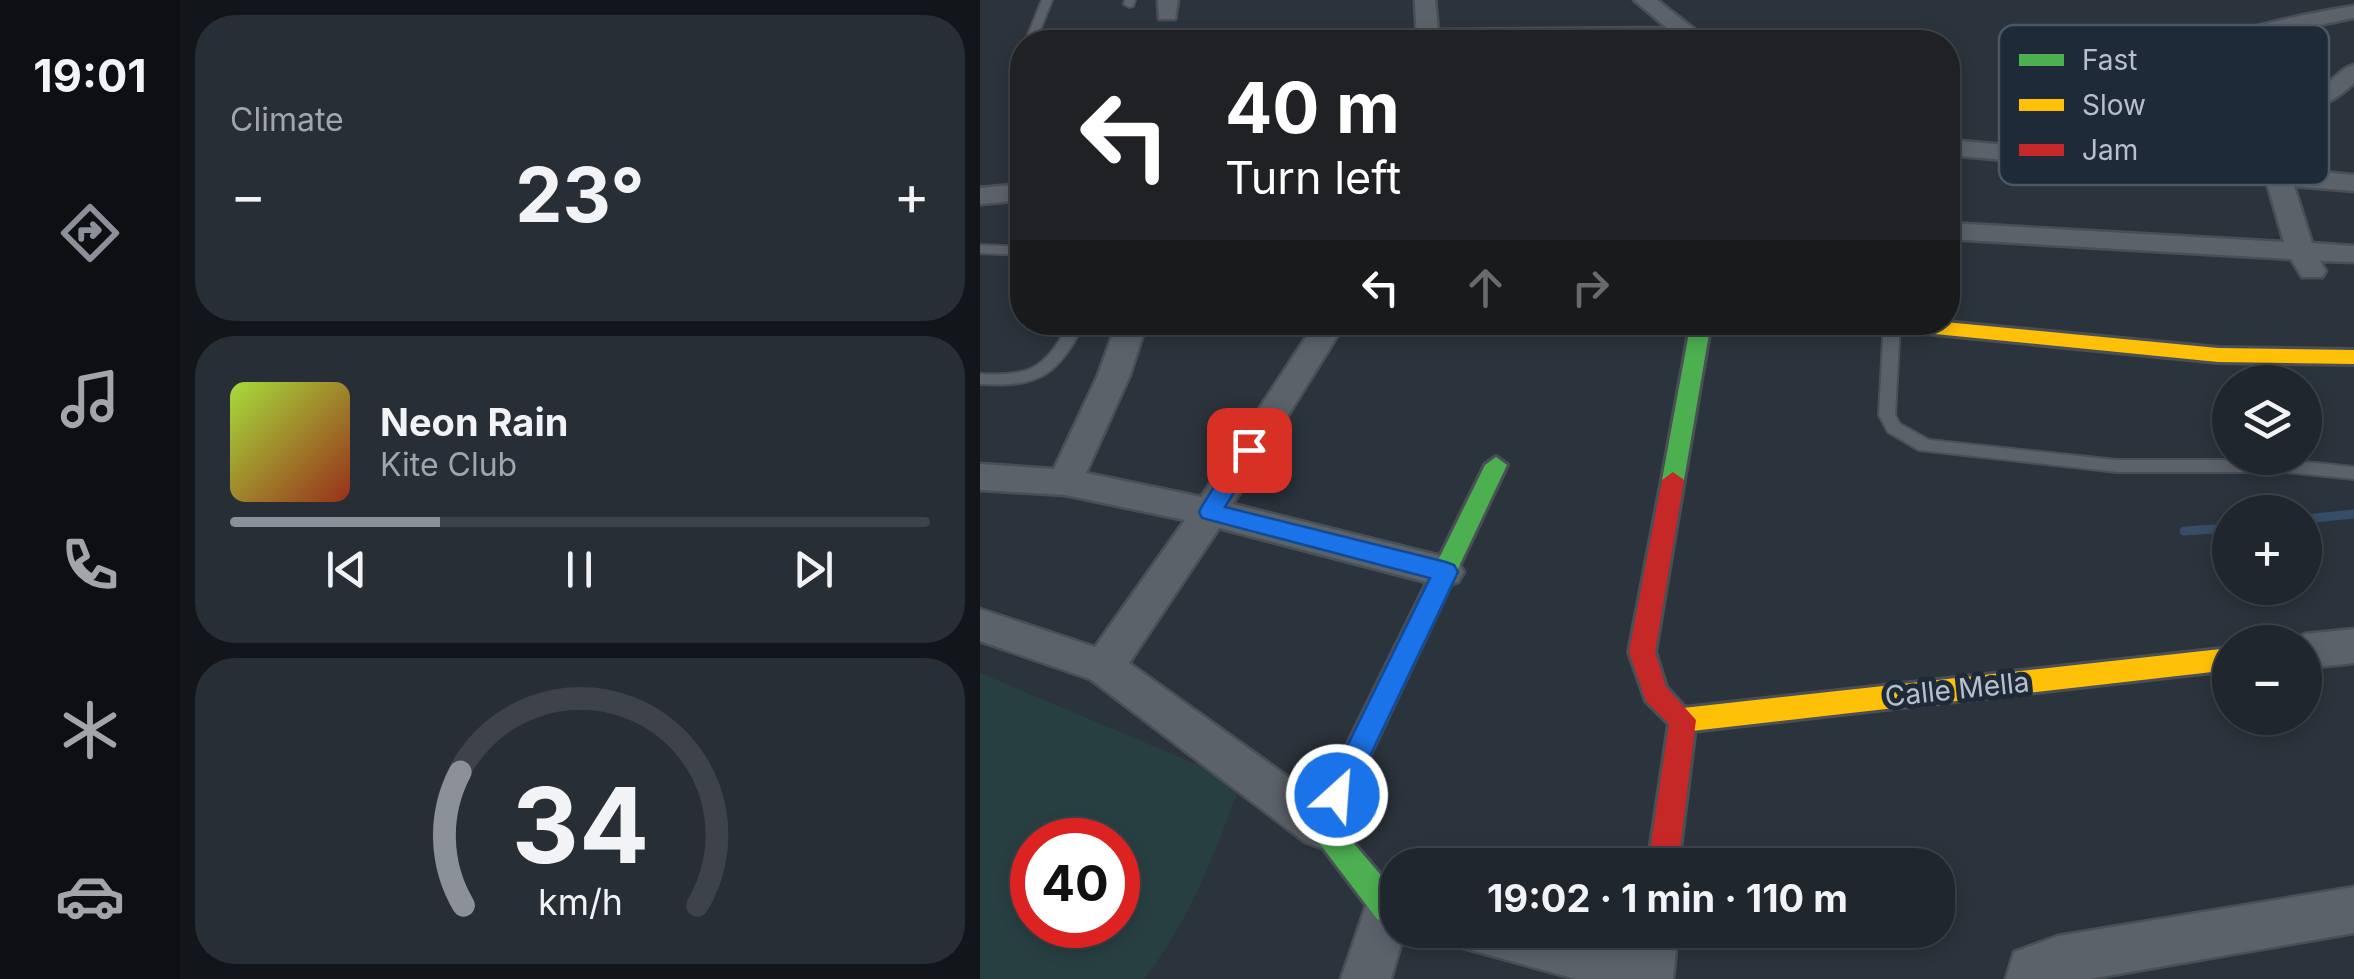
<!DOCTYPE html>
<html lang="en">
<head>
<meta charset="utf-8">
<style>
	body { margin:0; font-family:Inter,sans-serif; background:#282e35; color:#f1f3f6; height:100vh; display:flex; flex-direction:column; font-size:38px; white-space:nowrap }
	* { box-sizing:border-box; margin:0 }
	p { font-size:32px; color:#a2a5aa }
	.icon { flex:none; width:55px; height:55px; fill:none; stroke:currentColor; stroke-width:2; stroke-linecap:round; stroke-linejoin:round }
	.map { position:relative; flex:1; overflow:hidden }
	.side { display:flex; flex-direction:column; gap:15px; padding:15px; background:#121519; width:800px }
	.side>* { flex:none }
	.hud { position:absolute; left:30px; top:30px; width:950px; height:305px; border-radius:40px; box-shadow:0 5px 15px #0003,0 0 0 2px #3d4349; background:#202124; color:#fff; overflow:hidden }
	.controls { position:absolute; left:1232px; top:365px; display:grid; gap:20px }
	.controls a { display:grid; place-items:center; width:110px; height:110px; border-radius:50%; background:#20262d; box-shadow:0 5px 15px #0003,0 0 0 2px #3d4349; font-size:50px }
	.speed { position:absolute; left:30px; top:818px; display:flex; gap:20px; font-size:50px; font-weight:700; text-align:center }
	.speed>* { display:grid; place-content:center; width:130px; height:130px; border-radius:50%; background:#20262d; box-shadow:0 5px 15px #0003,0 0 0 2px #3d4349; line-height:1 }
	.speed .limit { border:15px solid #d22; background:#fff; color:#111 }
	.pin { position:absolute; display:grid; place-items:center; width:85px; height:85px; color:#fff; margin:-42px; border-radius:20px; box-shadow:0 5px 15px #0006 }
	.me { position:absolute; width:110px; margin:-55px; rotate:26deg; stroke-linejoin:round; filter:drop-shadow(0 0 8px #0008) }
	.turn { display:flex; align-items:center; gap:35px; height:210px; padding:0 50px; font-size:45px }
	.turn .icon { width:130px; height:130px; stroke-width:2.5 }
	.turn b { display:block; font-size:70px; line-height:85px }
	.lanes { display:flex; align-items:center; height:95px; padding:0 50px; background:#0003; justify-content:center; gap:50px; direction:ltr }
	.lanes .off { opacity:.35 }
	.big { font-size:75px; font-weight:700; line-height:1.1 }
	.side .tile { flex:1; display:flex; flex-direction:column; justify-content:center; gap:15px; min-width:0; padding:0 35px; border-radius:40px; background:#282e35 }
	.side .dial { align-items:center; gap:0 }
	.dial svg { height:260px; overflow:visible; fill:none; stroke:#3d4349; stroke-width:7; stroke-linecap:round; text-anchor:middle }
	.dial text { fill:#f1f3f6; stroke:none }
	.song { display:flex; align-items:center; gap:30px }
	.cover { width:120px; height:120px; border-radius:15px; background:linear-gradient(135deg,hsl(80 70% 55%),hsl(10 70% 35%)) }
	.played { height:10px; border-radius:5px; background:linear-gradient(90deg,#8c9099 30%,#3d4349 30%) }
	.keys { display:flex; justify-content:space-around; direction:ltr }
	.heat { display:flex; justify-content:space-between; align-items:center; font-size:55px; direction:ltr }
	.trip { position:absolute; left:400px; top:848px; width:575px; height:100px; border-radius:40px; background:#20262d; box-shadow:0 5px 15px #0003,0 0 0 2px #3d4349; font-weight:700; line-height:100px; text-align:center }
	main { display:flex; flex:1; min-height:0 }
	.dock { display:flex; flex-direction:column; width:180px; justify-content:space-around; align-items:center; background:#0d0f12; color:#a2a5aa }
	.dock .icon { width:70px; height:70px }
	.dock .current { color:#8c9099 }
	.dock b { font-size:45px; color:#f1f3f6 }
	.map>svg:first-child { display:block }
	.green { fill:#283f42; fill-rule:evenodd }
	.lines { fill:none; stroke-linecap:round; stroke-linejoin:round }
	.stream { stroke:#374c66; stroke-width:9 }
	.lane-casing { stroke:#4a4f56; stroke-width:4 }
	.street-casing { stroke:#4a4f56; stroke-width:5 }
	.fast-casing { stroke:#4a4f56; stroke-width:6 }
	.slow-casing { stroke:#4a4f56; stroke-width:6 }
	.jam-casing { stroke:#4a4f56; stroke-width:6 }
	.lane { fill:#5c6269; fill-rule:evenodd }
	.street { fill:#5c6269; fill-rule:evenodd }
	.fast { fill:#4caf50; fill-rule:evenodd }
	.slow { fill:#ffc107; fill-rule:evenodd }
	.jam { fill:#c62828; fill-rule:evenodd }
	.route { fill:#1a73e8; stroke:#114b97; stroke-width:2.5 }
	.labels { text-anchor:middle; stroke-width:10; stroke-linejoin:round; paint-order:stroke }
	.street-label { font-size:28px; fill:#b6c0cc; stroke:#1e2a37 }
	.key { fill:#1e2a37; stroke:#4c5764; stroke-width:2.5 }
	.key-label { font-size:28px; fill:#b6c0cc }
</style>
</head>
<body>
<main>
<nav class="dock">
<b>19:01</b>
<svg class="icon current" aria-label="directions" viewBox="0 0 24 24"><path d="M12 3l9 9-9 9-9-9zM9 14v-3h6M13 9l2 2-2 2"/></svg>
<svg class="icon" aria-label="music" viewBox="0 0 24 24"><path d="M9 18V5l10-2v13"/><circle cx="6" cy="18" r="3"/><circle cx="16" cy="16" r="3"/></svg>
<svg class="icon" aria-label="phone" viewBox="0 0 24 24"><path d="M5 4h4l2 5-3 2q2 4 5 5l2-3 5 2v4C11 20 4 13 5 4z"/></svg>
<svg class="icon" aria-label="climate" viewBox="0 0 24 24"><path d="M12 3v18M4 7l16 10M4 17L20 7"/></svg>
<svg class="icon" aria-label="car" viewBox="0 0 24 24"><path d="M5 17H2v-5l4-1 3-4h7l3 4 3 1v5h-3M9 17h6M6 11h13"/><circle cx="7" cy="17" r="2"/><circle cx="17" cy="17" r="2"/></svg>
</nav>
<section class="side">
<div class="tile"><p>Climate</p>
<div class="heat"><a>−</a><b class="big">23°</b><a>+</a></div>
</div>
<div class="tile">
<div class="song"><i class="cover"></i><div><b>Neon Rain</b><p>Kite Club</p></div></div>
<div class="played"></div>
<div class="keys"><svg class="icon" aria-label="previous" viewBox="0 0 24 24"><path d="M18 5L8 12l10 7zM5 5v14"/></svg><svg class="icon" aria-label="pause" viewBox="0 0 24 24"><path d="M8 5v14M16 5v14"/></svg><svg class="icon" aria-label="next" viewBox="0 0 24 24"><path d="M6 5l10 7-10 7zM19 5v14"/></svg></div>
</div>
<div class="tile dial"><svg viewBox="0 0 100 80">
<path d="M14 69A42 42 0 1 1 86 69"/>
<path d="M14 69A42 42 0 0 1 13 28" stroke="#8c9099"/>
<text x="50" y="56" font-size="32" font-weight="700">34</text>
<text x="50" y="72" font-size="11">km/h</text>
</svg></div>
</section>
<div class="map">
<svg width="1374" height="979" viewBox="0 0 1374 979">
	<rect width="100%" height="100%" fill="#2b333c"/>
	<path class="green" d="M0 673 261 783C235 852 210 921 164 979H0ZM52 840H138V925H52Z"/>
	<g class="lines">
		<g class="stream">
			<path d="M1325 519 1374 514"/>
			<path d="M1204 531 1250 528"/>
		</g>
		<defs>
			<g id="lane">
				<path d="M62 0H72L58 35 49 37 48 35Z"/>
				<path d="M145 0H155L153 6 149 7 144 4Z"/>
				<path d="M0 245 42 247V255L0 253Z"/>
				<path d="M90 322H105C77 376 61 387 0 384V374C52 376 65 369 90 322Z"/>
				<path d="M904 322H920L915 415 920 424 949 440 1137 460H1305L1374 467V479L1305 472H1137L939 450 908 432 899 415Z"/>
			</g>
			<g id="street">
				<path d="M178 0H198L195 19H179Z"/>
				<path d="M435 0H455L458 30 687 28 654 0H677L726 38 723 42H437Z"/>
				<path d="M1374 6V18L1293 34 1218 59C1243 69 1309 102 1334 93 1350 87 1357 69 1374 65V83C1353 103 1337 110 1308 106L1198 67 1130 103 1075 149 1374 175V191L1314 186 1332 243 1374 246V262L1340 261 1346 271 1342 277H1322L1311 259 968 239V223L1304 242 1287 183 968 155V140L1048 147C1139 61 1253 25 1374 6Z"/>
				<path d="M42 184V200L0 204V188Z"/>
				<path d="M137 322H167L150 375 106 473 221 497 336 322H366L253 504 465 557 478 562 484 572 478 582 465 587 239 528 149 663 357 812 363 827 357 842 341 848 325 842 110 679 0 641V609L115 647 205 520 85 495 0 490V464L74 469 118 375Z"/>
				<path d="M1374 629V663L1325 668V642H1309L1325 634Z"/>
				<path d="M408 885 418 888V930H425L411 979H361L391 891Z"/>
				<path d="M1374 887V933L1109 979H1026L1034 952 1078 936Z"/>
				<path d="M473 930H594L648 943 650 930H698L693 979H596L480 947Z"/>
			</g>
			<g id="fast">
				<path d="M711 322H731L704 480 693 488 682 480Z"/>
				<path d="M516 457 527 465 357 824 418 895V925L397 919 327 827 505 465Z"/>
			</g>
			<g id="slow">
				<path d="M885 322H965L1238 348 1374 350V364L1238 362 894 328Z"/>
				<path d="M1250 648V670L703 732 694 728 690 720 694 712 703 708Z"/>
			</g>
			<path id="jam" d="M693 472 704 480 675 652 686 687 716 720 698 865H668L689 724 666 701 649 652 682 480Z"/>
		</defs>
		<use href="#lane" class="lane-casing"/>
		<use href="#street" class="street-casing"/>
		<use href="#fast" class="fast-casing"/>
		<use href="#slow" class="slow-casing"/>
		<use href="#jam" class="jam-casing"/>
		<use href="#lane" class="lane"/>
		<use href="#street" class="street"/>
		<use href="#fast" class="fast"/>
		<use href="#slow" class="slow"/>
		<use href="#jam" class="jam"/>
	</g>
	<path class="route" d="M269 442 280 450 245 507 466 562 474 565 478 572 367 804 357 808 347 804 343 795 450 578 222 518 219 512 222 506 261 444Z"/>
	<g class="labels">
		<g class="street-label">
			<text transform="translate(977 689) rotate(-6)" y="10">Calle Mella</text>
		</g>
	</g>
	<rect x="1019" y="25" width="330" height="160" rx="15" class="key"/>
	<rect x="1039" y="54" width="45" height="12" fill="#4caf50"/>
	<rect x="1039" y="99" width="45" height="12" fill="#ffc107"/>
	<rect x="1039" y="144" width="45" height="12" fill="#c62828"/>
	<g class="key-label">
		<text x="1102" y="70">Fast</text>
		<text x="1102" y="115">Slow</text>
		<text x="1102" y="160">Jam</text>
	</g>
</svg>
<div class="controls">
<a><svg class="icon" aria-label="layers" viewBox="0 0 24 24"><path d="M12 4l9 5-9 5-9-5zM3 14l9 5 9-5"/></svg></a>
<a>+</a>
<a>−</a>
</div>
<div class="speed"><div class="limit">40</div></div>
<div class="pin" style="left:269px;top:450px;background:#d93025"><svg class="icon" aria-label="arrive" viewBox="0 0 24 24"><path d="M6 21V4h12l-3 4 3 4H6"/></svg></div>
<svg class="me" style="left:357px;top:795px" viewBox="-20 -20 40 40"><circle r="17" fill="#1a73e8" stroke="#fff" stroke-width="3"/><path d="M0-11L8 9 0 5-8 9z" fill="#fff"/></svg>
<div class="trip">19:02 · 1 min · 110 m</div>
<div class="hud">
<div class="turn"><svg class="icon" aria-label="left" viewBox="0 0 24 24"><path d="M17 20v-9H6M10 6l-5 5 5 5"/></svg><div><b>40 m</b>Turn left</div></div>
<div class="lanes"><svg class="icon" aria-label="left" viewBox="0 0 24 24"><path d="M17 20v-9H6M10 6l-5 5 5 5"/></svg><svg class="icon off" aria-label="ahead" viewBox="0 0 24 24"><path d="M12 20V5M6 11l6-6 6 6"/></svg><svg class="icon off" aria-label="right" viewBox="0 0 24 24"><path d="M7 20v-9h11M14 6l5 5-5 5"/></svg></div>
</div>
</div>
</main>
</body>
</html>
